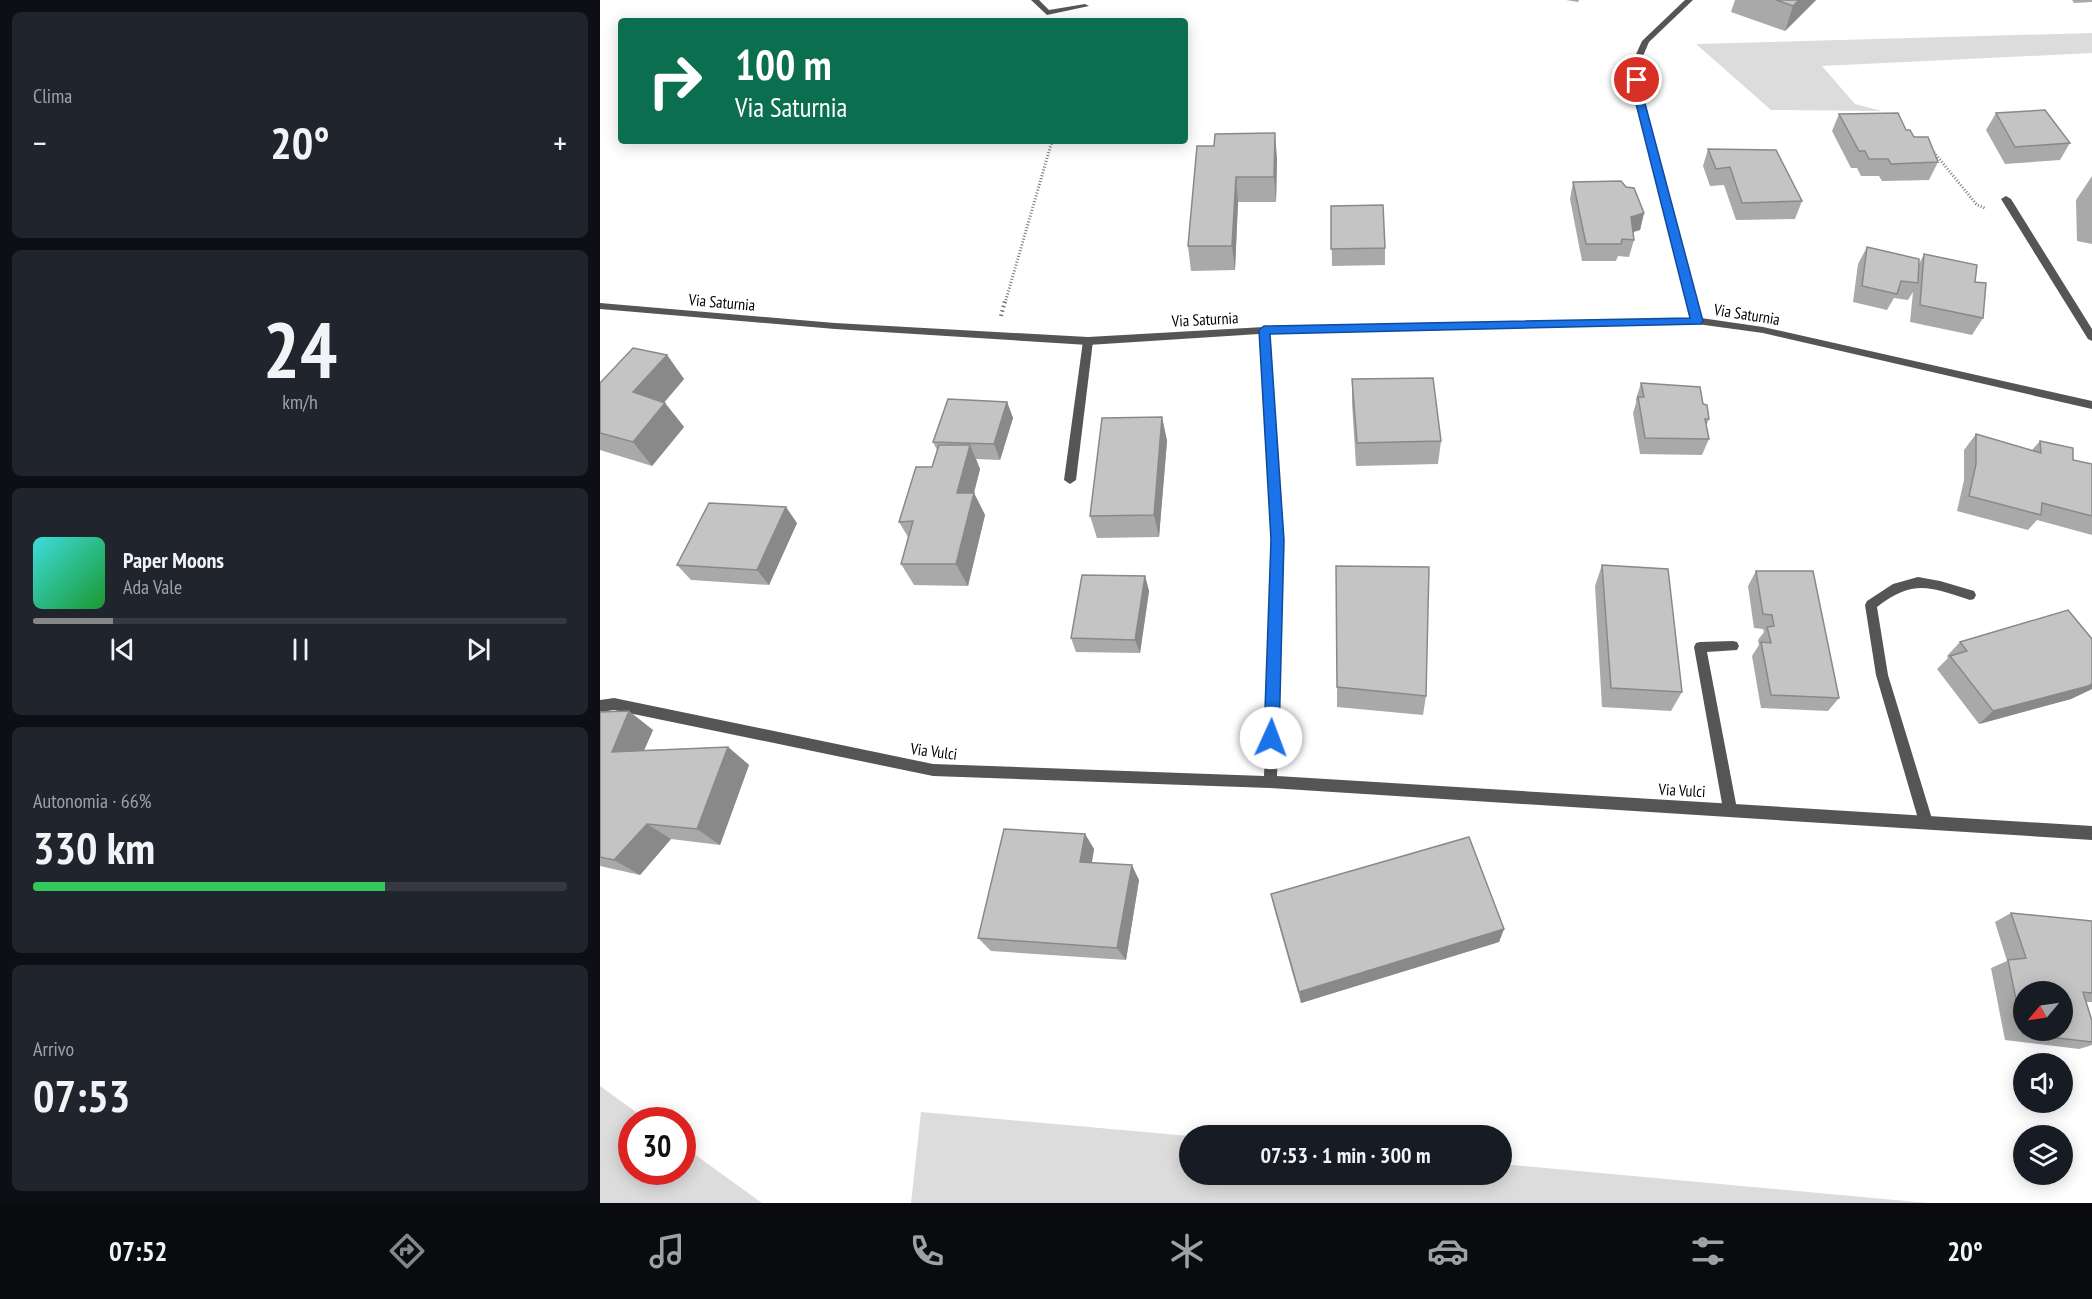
<!DOCTYPE html>
<html lang="it">
<head>
<meta charset="utf-8">
<style>
	body { margin:0; font-family:"PT Sans Narrow",sans-serif; background:#20242c; color:#f1f3f6; height:100vh; display:flex; flex-direction:column; font-size:22px; white-space:nowrap }
	* { box-sizing:border-box; margin:0 }
	p { font-size:20px; color:#9ea1a6 }
	.icon { flex:none; width:33px; height:33px; fill:none; stroke:currentColor; stroke-width:2; stroke-linecap:round; stroke-linejoin:round }
	.map { position:relative; flex:1; overflow:hidden }
	.sheet { display:flex; flex-direction:column; gap:12px; padding:12px; background:#0d0f14; width:600px }
	.sheet>* { flex:none }
	.banner { position:absolute; left:18px; top:18px; width:570px; height:126px; border-radius:6px; box-shadow:0 3px 15px #0003; background:#0b6e4f; color:#fff; overflow:hidden }
	.needle { width:39px; rotate:241deg }
	.controls { position:absolute; left:1413px; top:981px; display:grid; gap:12px }
	.controls a { display:grid; place-items:center; width:60px; height:60px; border-radius:50%; background:#171b24; box-shadow:0 3px 15px #0003; font-size:30px }
	.speed { position:absolute; left:18px; top:1107px; display:flex; gap:12px; font-size:30px; font-weight:700; text-align:center }
	.speed>* { display:grid; place-content:center; width:78px; height:78px; border-radius:50%; background:#171b24; box-shadow:0 3px 15px #0003; line-height:1 }
	.speed .limit { border:9px solid #d22; background:#fff; color:#111 }
	.pin { position:absolute; display:grid; place-items:center; width:51px; height:51px; color:#fff; margin:-26px; border:3px solid #fff; border-radius:50%; box-shadow:0 2px 6px #0007 }
	.me { position:absolute; width:66px; margin:-33px; rotate:2deg; stroke-linejoin:round; filter:drop-shadow(0 0 4px #0008) }
	.turn { display:flex; align-items:center; gap:21px; height:126px; padding:0 18px; font-size:27px }
	.turn .icon { width:78px; height:78px; stroke-width:2.5 }
	.turn b { display:block; font-size:42px; line-height:51px }
	.big { font-size:45px; font-weight:600; line-height:1.1 }
	.sheet .tile { flex:1; display:flex; flex-direction:column; justify-content:center; gap:9px; min-width:0; padding:0 21px; border-radius:9px; background:#20242c }
	.sheet .dial { align-items:center; gap:0 }
	.dial b { font-size:78px; line-height:1 }
	.song { display:flex; align-items:center; gap:18px }
	.cover { width:72px; height:72px; border-radius:9px; background:linear-gradient(135deg,hsl(180 70% 55%),hsl(130 70% 35%)) }
	.played { height:6px; border-radius:3px; background:linear-gradient(90deg,#858687 15%,#363941 15%) }
	.keys { display:flex; justify-content:space-around; direction:ltr }
	.heat { display:flex; justify-content:space-between; align-items:center; font-size:33px; direction:ltr }
	.charge { height:9px; border-radius:4px; background:linear-gradient(90deg,#34c759 66%,#363941 0) }
	.trip { position:absolute; left:579px; top:1125px; width:333px; height:60px; border-radius:30px; background:#171b24; box-shadow:0 3px 15px #0003; font-weight:600; line-height:60px; text-align:center }
	.menu { display:flex; height:96px; justify-content:space-around; align-items:center; background:#090b0e; color:#9ea1a6 }
	.menu .icon { width:42px; height:42px }
	.menu .selected { color:#858687 }
	.menu b { font-size:27px; color:#f1f3f6 }
	main { display:flex; flex:1; min-height:0 }
	.map>svg:first-child { display:block }
	.green { fill:#dcdcdc }
	.lines { fill:none; stroke-linecap:round; stroke-linejoin:round }
	.path-far1 { stroke:#777; stroke-width:3; stroke-dasharray:1 2; stroke-linecap:butt }
	.path { stroke:#777; stroke-width:4; stroke-dasharray:1.5 3; stroke-linecap:butt }
	.lane { fill:#555; fill-rule:evenodd }
	.street { fill:#555; fill-rule:evenodd }
	.wall { fill:#a9a9a9 }
	.shaded-wall { fill:#898989 }
	.building { fill:#c4c4c4; stroke:#898989; stroke-width:1.5; fill-rule:evenodd }
	.route { fill:#1a73e8; stroke:#114b97; stroke-width:1.5 }
	.labels { text-anchor:middle; stroke-width:4.5; stroke-linejoin:round; paint-order:stroke }
	.street-label { font-size:16px; fill:#000; stroke:#fff }
</style>
</head>
<body>
<main>
<section class="sheet">
<div class="tile"><p>Clima</p>
<div class="heat"><a>−</a><b class="big">20°</b><a>+</a></div>
</div>
<div class="tile dial"><b>24</b><p>km/h</p></div>
<div class="tile">
<div class="song"><i class="cover"></i><div><b>Paper Moons</b><p>Ada Vale</p></div></div>
<div class="played"></div>
<div class="keys"><svg class="icon" aria-label="previous" viewBox="0 0 24 24"><path d="M18 5L8 12l10 7zM5 5v14"/></svg><svg class="icon" aria-label="pause" viewBox="0 0 24 24"><path d="M8 5v14M16 5v14"/></svg><svg class="icon" aria-label="next" viewBox="0 0 24 24"><path d="M6 5l10 7-10 7zM19 5v14"/></svg></div>
</div>
<div class="tile"><p>Autonomia · 66%</p><b class="big">330 km</b><div class="charge"></div></div>
<div class="tile"><p>Arrivo</p><b class="big">07:53</b></div>
</section>
<div class="map">
<svg width="1492" height="1203" viewBox="0 0 1492 1203">
	<rect width="100%" height="100%" fill="#fff"/>
	<g class="green">
		<path d="M1492 33V53L1222 66 1255 104 1282 111 1171 110 1096 44Z"/>
		<path d="M0 1086 47 1120H32V1172H82L83 1146 162 1203H0Z"/>
		<path d="M321 1112 589 1136 590 1174H902V1164L1328 1203H311Z"/>
	</g>
	<g class="lines">
		<g class="path-far1">
			<path d="M1332 150 1377 205 1385 208"/>
			<path d="M405 303 452 141"/>
		</g>
		<path class="path" d="M401 316 405 301"/>
		<g class="lane">
			<path d="M431 0H439L449 10 485 4 489 6 447 15Z"/>
			<path d="M488 337 493 341 476 480 470 484 464 480 483 341Z"/>
			<path d="M1318 577 1340 581 1374 591 1376 595 1374 599 1370 600C1329 587 1314 579 1277 607L1288 675 1333 822 1331 827 1326 829 1321 827 1319 822 1276 675 1265 605 1267 601 1293 584Z"/>
			<path d="M1133 641 1137 642 1139 646 1137 650 1107 652 1137 809 1135 814 1130 815 1125 814 1123 809 1094 647 1096 643 1100 642Z"/>
		</g>
		<g class="street">
			<path d="M1085 0H1093L1049 42 1040 63 1043 96 1101 318 1163 327 1492 401V409L1163 333 1097 324 669 333 684 540 677 776 1492 826V840L670 788 333 776 14 710 0 712V700L14 698 333 764 664 776 672 540 659 334 488 345 235 329 0 309V303L235 323 488 337 664 327 1091 318 1035 96 1032 63 1042 41Z"/>
			<path d="M1406 196 1411 199 1492 329V341L1488 339 1401 199Z"/>
		</g>
	</g>
	<g class="wall">
		<path d="M966 0H979L978 2Z"/>
		<path d="M1135 0H1216L1185 31 1131 12Z"/>
		<path d="M1472 0H1492V2L1474 3Z"/>
		<path d="M1396 113 1470 143 1460 160 1405 164 1386 130Z"/>
		<path d="M1239 114 1306 130 1338 162 1329 180 1282 181 1279 176H1261L1257 168H1251L1232 131Z"/>
		<path d="M597 146 677 158 676 202H638L635 270 591 271 588 246Z"/>
		<path d="M1108 149 1202 201 1195 219 1136 220 1124 185 1110 186 1103 166Z"/>
		<path d="M1492 176V244L1477 241 1476 200Z"/>
		<path d="M973 182 1044 213 1040 230 1033 232 1034 240 1029 257 1018 256 1016 261H982L970 199Z"/>
		<path d="M731 206 785 248V265L732 266Z"/>
		<path d="M1267 247 1319 264 1324 254 1375 282 1383 318 1372 335 1310 322 1313 292 1308 300 1294 298 1287 310 1253 302 1258 264Z"/>
		<path d="M67 355 84 379 64 403H65L84 427 52 466 0 450V383Z"/>
		<path d="M752 379 841 441 838 464 756 466 752 403Z"/>
		<path d="M1041 383 1103 404 1109 419 1106 426 1109 439 1102 455 1040 454 1033 413 1036 403V399Z"/>
		<path d="M407 402 413 418 400 460 376 459 380 469 374 493 385 515 368 586 314 585 301 564 308 537 299 522 332 467 337 450 333 442Z"/>
		<path d="M562 417 567 441 559 537 497 538 490 516Z"/>
		<path d="M1376 434 1432 450 1440 441 1473 460 1492 464V535L1437 520 1428 530 1357 511 1364 480V450Z"/>
		<path d="M197 523 169 585 91 580 77 565Z"/>
		<path d="M1002 565 1082 692 1071 711 1002 707 995 586Z"/>
		<path d="M1156 571 1239 698 1228 711 1161 708 1152 656 1159 645 1158 640 1164 632 1163 629 1154 628 1148 586Z"/>
		<path d="M545 576 549 591 540 653 476 652 471 638Z"/>
		<path d="M1492 639V689L1471 699 1379 724 1337 669 1348 658 1347 656 1360 642Z"/>
		<path d="M737 687 826 696 823 715 737 707Z"/>
		<path d="M0 712 53 730 44 750 128 747 149 765 120 845 71 839 40 875 0 866Z"/>
		<path d="M485 834 494 849 492 863 539 880 526 960 391 951 378 938Z"/>
		<path d="M671 894 904 929 899 942 701 1003 674 908Z"/>
		<path d="M1411 913 1492 921V1002H1486L1492 1021V1045L1479 1049 1405 1040 1391 968 1407 961 1395 922Z"/>
	</g>
	<g class="shaded-wall">
		<path d="M1199 0H1216L1185 31 1193 6Z"/>
		<path d="M675 133 677 158 676 202 674 177Z"/>
		<path d="M636 177 638 202 635 270 632 246Z"/>
		<path d="M1044 213 1040 230 1026 234 1031 217Z"/>
		<path d="M67 355 84 379 52 416 33 392Z"/>
		<path d="M407 402 413 418 400 460 394 444Z"/>
		<path d="M65 403 84 427 52 466 33 442Z"/>
		<path d="M562 417 567 441 559 537 554 515Z"/>
		<path d="M370 445 380 469 368 515 357 493Z"/>
		<path d="M374 493 385 515 368 586 356 564Z"/>
		<path d="M186 507 197 523 169 585 157 570Z"/>
		<path d="M545 576 549 591 540 653 535 640Z"/>
		<path d="M1492 684V689L1471 699 1379 724 1393 711Z"/>
		<path d="M29 711 53 730 36 769 12 752Z"/>
		<path d="M128 747 149 765 120 845 97 829Z"/>
		<path d="M47 824 71 839 40 875 14 860Z"/>
		<path d="M485 834 494 849 489 877 480 862Z"/>
		<path d="M532 865 539 880 526 960 517 948Z"/>
		<path d="M904 929 899 942 701 1003 699 992Z"/>
	</g>
	<g class="building">
		<path d="M1176 0H1199L1193 6Z"/>
		<path d="M1445 110 1470 143 1415 147 1396 113Z"/>
		<path d="M1298 113 1306 130H1310L1314 137H1328L1338 162 1291 164 1288 159H1269L1265 151H1259L1239 114Z"/>
		<path d="M675 133 674 177H636L632 246H588L597 146H614L615 134Z"/>
		<path d="M1108 149 1176 150 1202 201 1142 203 1130 167 1116 169Z"/>
		<path d="M1021 181 1026 187 1034 188 1044 213 1031 217 1034 240 1022 239 1021 244H986L973 182Z"/>
		<path d="M783 205 785 248 731 249V206Z"/>
		<path d="M1267 247 1319 259 1318 283 1301 281 1297 294 1262 286Z"/>
		<path d="M1324 254 1377 265 1375 282 1386 283 1383 318 1320 305Z"/>
		<path d="M33 348 67 355 33 392 65 403 33 442 0 433V383Z"/>
		<path d="M833 378 841 441 757 443 752 379Z"/>
		<path d="M1041 383 1100 387 1103 404 1107 405 1109 419H1105L1109 439 1045 438 1038 397H1044Z"/>
		<path d="M348 399 407 402 394 444 333 442Z"/>
		<path d="M562 417 554 515 490 516 502 418Z"/>
		<path d="M1376 434 1441 453 1440 441 1473 448V460L1492 464V516L1442 503 1441 515 1369 496 1376 464Z"/>
		<path d="M339 445H370L357 493H374L356 564H301L313 521 299 522 316 467H332Z"/>
		<path d="M109 503 186 507 157 570 77 565Z"/>
		<path d="M1002 565 1068 569 1082 692 1011 688Z"/>
		<path d="M736 566 829 567 826 696 737 687Z"/>
		<path d="M1156 571H1213L1239 698 1171 695 1161 642 1171 643 1167 627 1174 626 1172 615 1163 614Z"/>
		<path d="M482 575 545 576 535 640 471 638Z"/>
		<path d="M1468 610 1492 639V684L1488 686 1393 711 1350 656 1367 651 1360 642Z"/>
		<path d="M29 711 12 752 128 747 97 829 47 824 14 860 0 857V712Z"/>
		<path d="M404 829 485 834 480 862 532 865 517 948 378 938Z"/>
		<path d="M869 837 904 929 699 992 671 894Z"/>
		<path d="M1411 913 1492 921V993L1483 992 1492 1021V1042L1423 1034 1408 960 1426 958ZM1424 992H1462V1030H1424Z"/>
	</g>
	<path class="route" d="M1037 77 1042 80 1043 96 1103 321 1101 324 670 334 684 540 679 738 671 745 666 743 664 738 671 540 659 330 664 326 1090 318 1034 96 1033 80Z"/>
	<g class="labels">
		<g class="street-label">
			<text transform="translate(122 302) rotate(5)" y="6">Via Saturnia</text>
			<text transform="translate(1147 314) rotate(9)" y="6">Via Saturnia</text>
			<text transform="translate(605 319) rotate(-3)" y="6">Via Saturnia</text>
			<text transform="translate(334 751) rotate(7)" y="6">Via Vulci</text>
			<text transform="translate(1082 790) rotate(3)" y="6">Via Vulci</text>
		</g>
	</g>
</svg>
<div class="controls">
<a><svg class="needle" viewBox="-14 -14 28 28"><path d="M0-13l5 13h-10z" fill="#e53935"/><path d="M0 13l5-13h-10z" fill="#9ea1a6"/></svg></a>
<a><svg class="icon" aria-label="sound" viewBox="0 0 24 24"><path d="M4 9h4l5-4v14l-5-4H4zM17 9q2 3 0 6"/></svg></a>
<a><svg class="icon" aria-label="layers" viewBox="0 0 24 24"><path d="M12 4l9 5-9 5-9-5zM3 14l9 5 9-5"/></svg></a>
</div>
<div class="speed"><div class="limit">30</div></div>
<div class="pin" style="left:1037px;top:80px;background:#d93025"><svg class="icon" aria-label="arrive" viewBox="0 0 24 24"><path d="M6 21V4h12l-3 4 3 4H6"/></svg></div>
<svg class="me" style="left:671px;top:738px" viewBox="-20 -20 40 40"><circle r="19" fill="#fff"/><path d="M0-13L10 11 0 6-10 11z" fill="#1a73e8"/></svg>
<div class="trip">07:53 · 1 min · 300 m</div>
<div class="banner">
<div class="turn"><svg class="icon" aria-label="right" viewBox="0 0 24 24"><path d="M7 20v-9h11M14 6l5 5-5 5"/></svg><div><b>100 m</b>Via Saturnia</div></div>
</div>
</div>
</main>
<nav class="menu">
<b>07:52</b>
<svg class="icon selected" aria-label="directions" viewBox="0 0 24 24"><path d="M12 3l9 9-9 9-9-9zM9 14v-3h6M13 9l2 2-2 2"/></svg>
<svg class="icon" aria-label="music" viewBox="0 0 24 24"><path d="M9 18V5l10-2v13"/><circle cx="6" cy="18" r="3"/><circle cx="16" cy="16" r="3"/></svg>
<svg class="icon" aria-label="phone" viewBox="0 0 24 24"><path d="M5 4h4l2 5-3 2q2 4 5 5l2-3 5 2v4C11 20 4 13 5 4z"/></svg>
<svg class="icon" aria-label="climate" viewBox="0 0 24 24"><path d="M12 3v18M4 7l16 10M4 17L20 7"/></svg>
<svg class="icon" aria-label="car" viewBox="0 0 24 24"><path d="M5 17H2v-5l4-1 3-4h7l3 4 3 1v5h-3M9 17h6M6 11h13"/><circle cx="7" cy="17" r="2"/><circle cx="17" cy="17" r="2"/></svg>
<svg class="icon" aria-label="filters" viewBox="0 0 24 24"><path d="M4 7h16M4 17h16"/><circle cx="9" cy="7" r="2"/><circle cx="15" cy="17" r="2"/></svg>
<b>20°</b>
</nav>
</body>
</html>
